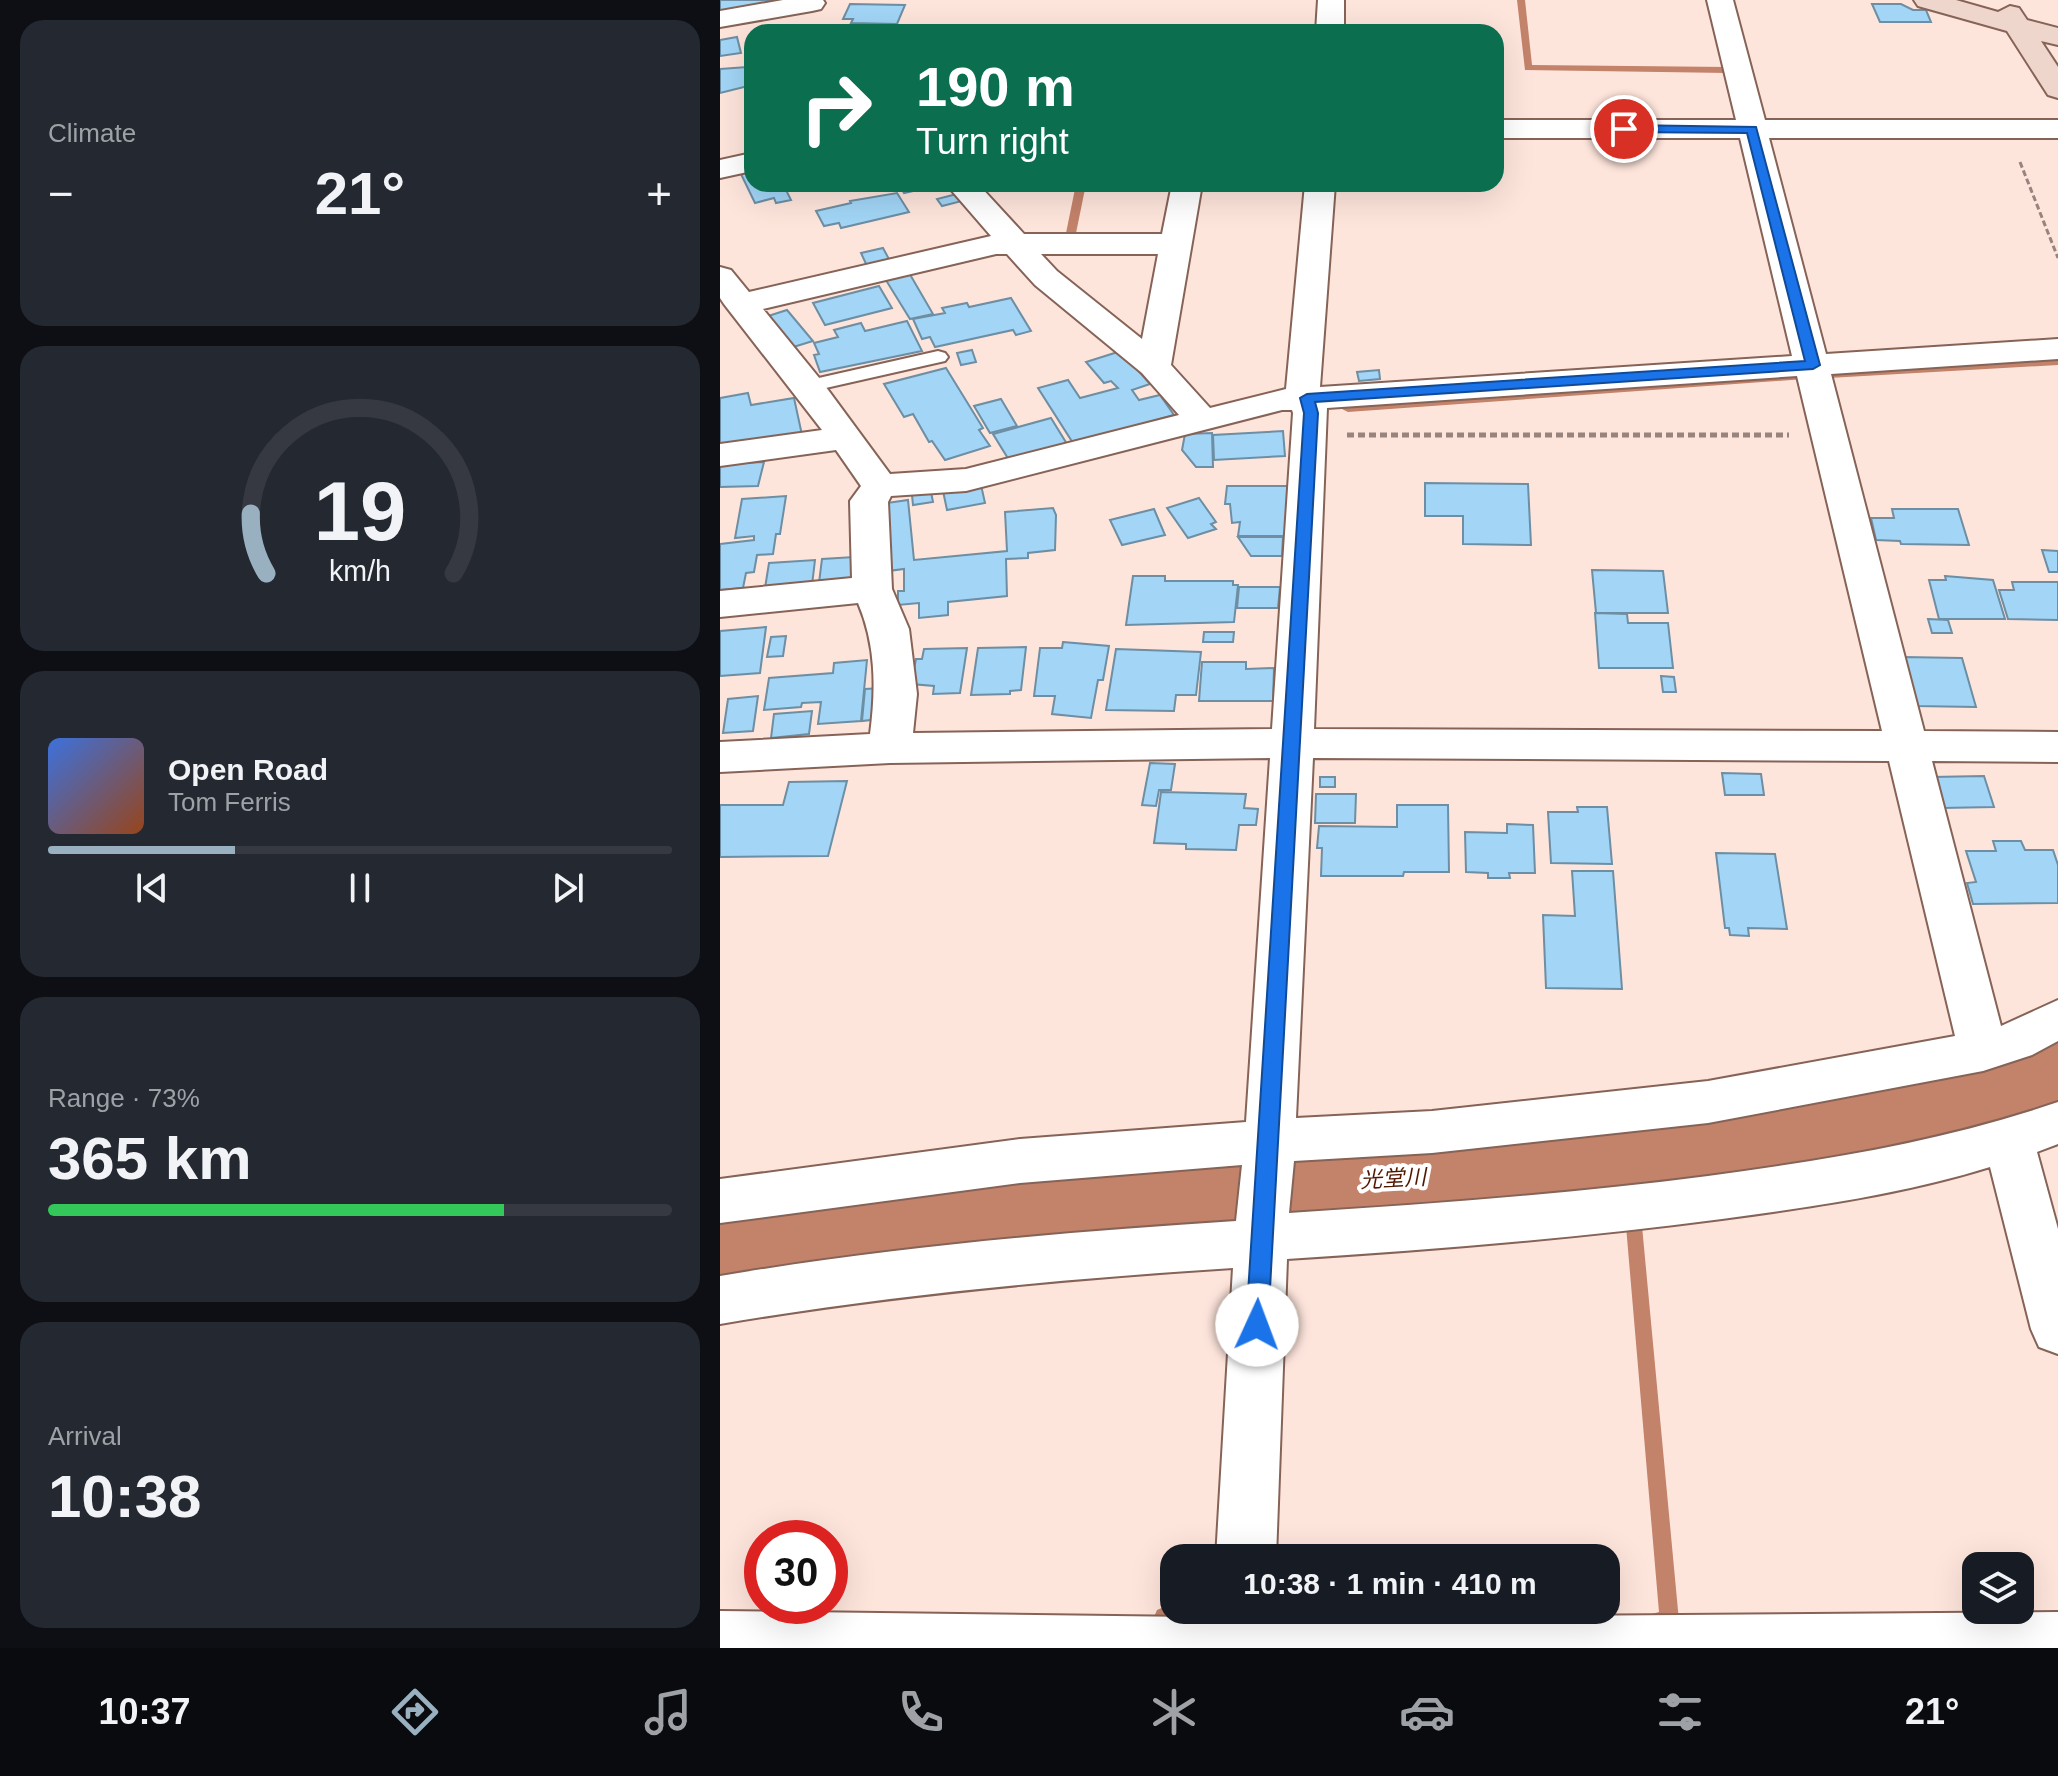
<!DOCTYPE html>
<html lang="en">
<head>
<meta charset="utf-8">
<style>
	body { margin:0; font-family:Arial,"Noto Sans JP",sans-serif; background:#242831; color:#f1f3f6; height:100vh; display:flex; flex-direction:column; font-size:30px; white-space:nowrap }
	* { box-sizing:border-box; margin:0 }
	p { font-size:26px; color:#9ea1a6 }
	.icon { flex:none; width:44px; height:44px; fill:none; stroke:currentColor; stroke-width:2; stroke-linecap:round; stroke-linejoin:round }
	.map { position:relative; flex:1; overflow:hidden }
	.details { display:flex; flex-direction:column; gap:20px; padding:20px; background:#0d0f14; width:720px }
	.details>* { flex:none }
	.guide { position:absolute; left:24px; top:24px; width:760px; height:168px; border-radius:24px; box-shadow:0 8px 32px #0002; background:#0b6e4f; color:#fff; overflow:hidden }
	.buttons { position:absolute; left:1242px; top:1552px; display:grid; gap:16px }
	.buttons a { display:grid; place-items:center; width:72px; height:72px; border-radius:16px; background:#171b24; box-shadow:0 8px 32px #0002; font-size:40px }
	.speed { position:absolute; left:24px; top:1520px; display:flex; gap:16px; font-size:40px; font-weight:700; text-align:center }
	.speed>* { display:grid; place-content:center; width:104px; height:104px; border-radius:50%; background:#171b24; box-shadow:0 8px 32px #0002; line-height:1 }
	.speed .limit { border:12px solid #d22; background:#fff; color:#111 }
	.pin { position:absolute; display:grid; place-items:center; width:68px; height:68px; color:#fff; margin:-34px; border:4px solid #fff; border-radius:50%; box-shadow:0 2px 8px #0007 }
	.me { position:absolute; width:88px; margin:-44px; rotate:2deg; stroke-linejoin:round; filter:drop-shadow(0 0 6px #0008) }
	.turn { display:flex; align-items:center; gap:28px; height:168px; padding:0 40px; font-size:36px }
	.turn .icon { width:104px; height:104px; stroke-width:2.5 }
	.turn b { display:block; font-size:56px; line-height:68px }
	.big { font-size:60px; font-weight:600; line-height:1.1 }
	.details .tile { flex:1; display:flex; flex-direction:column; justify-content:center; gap:12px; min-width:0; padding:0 28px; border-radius:24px; background:#242831 }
	.details .dial { align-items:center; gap:0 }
	.dial svg { height:208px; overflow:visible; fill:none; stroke:#363941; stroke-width:7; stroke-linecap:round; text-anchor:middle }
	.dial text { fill:#f1f3f6; stroke:none }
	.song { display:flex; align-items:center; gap:24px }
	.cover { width:96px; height:96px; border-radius:12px; background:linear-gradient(135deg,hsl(220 70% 55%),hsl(20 70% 35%)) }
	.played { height:8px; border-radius:4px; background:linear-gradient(90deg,#98b0bf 30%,#363941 30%) }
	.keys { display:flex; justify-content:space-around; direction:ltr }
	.heat { display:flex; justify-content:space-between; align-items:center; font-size:44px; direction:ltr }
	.charge { height:12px; border-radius:6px; background:linear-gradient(90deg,#34c759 73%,#363941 0) }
	.trip { position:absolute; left:440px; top:1544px; width:460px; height:80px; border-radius:24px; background:#171b24; box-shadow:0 8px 32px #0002; font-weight:600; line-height:80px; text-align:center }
	.dock { display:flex; height:128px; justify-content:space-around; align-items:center; background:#090b0e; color:#9ea1a6 }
	.dock .icon { width:56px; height:56px }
	.dock .selected { color:#98b0bf }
	.dock b { font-size:36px; color:#f1f3f6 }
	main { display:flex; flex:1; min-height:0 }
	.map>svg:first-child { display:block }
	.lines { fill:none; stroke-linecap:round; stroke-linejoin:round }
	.stream { fill:#c3826a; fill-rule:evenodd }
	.river { fill:#c3826a; fill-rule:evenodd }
	.building { fill:#a2d5f6; stroke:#6d8ea3; stroke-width:2 }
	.lane-casing { stroke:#866357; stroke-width:4 }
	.street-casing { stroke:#866357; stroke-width:4 }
	.secondary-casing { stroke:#866357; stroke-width:4 }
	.path-far1 { stroke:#98847d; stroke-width:3; stroke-dasharray:6 3; stroke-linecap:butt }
	.path { stroke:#98847d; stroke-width:5; stroke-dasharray:7 4; stroke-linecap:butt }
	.lane { fill:#fff; fill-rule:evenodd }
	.street { fill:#fff; fill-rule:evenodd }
	.secondary { fill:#efd6cc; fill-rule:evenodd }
	.route { fill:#1a73e8; stroke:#114b97; stroke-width:2 }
	.labels { text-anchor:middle; stroke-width:8; stroke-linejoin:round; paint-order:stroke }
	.water-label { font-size:22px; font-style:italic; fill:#521700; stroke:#fff }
</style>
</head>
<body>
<main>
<section class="details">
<div class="tile"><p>Climate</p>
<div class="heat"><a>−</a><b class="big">21°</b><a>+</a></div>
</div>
<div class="tile dial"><svg viewBox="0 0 100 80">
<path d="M14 69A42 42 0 1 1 86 69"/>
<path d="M14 69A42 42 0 0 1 8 46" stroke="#98b0bf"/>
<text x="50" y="56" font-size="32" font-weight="700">19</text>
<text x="50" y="72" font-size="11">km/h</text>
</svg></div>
<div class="tile">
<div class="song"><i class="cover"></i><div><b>Open Road</b><p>Tom Ferris</p></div></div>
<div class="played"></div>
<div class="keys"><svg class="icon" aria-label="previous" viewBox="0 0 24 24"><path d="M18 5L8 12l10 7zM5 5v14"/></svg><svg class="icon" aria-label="pause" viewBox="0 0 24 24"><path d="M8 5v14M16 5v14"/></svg><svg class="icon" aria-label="next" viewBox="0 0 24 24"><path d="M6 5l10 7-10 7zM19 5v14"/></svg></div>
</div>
<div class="tile"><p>Range · 73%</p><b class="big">365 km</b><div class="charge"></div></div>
<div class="tile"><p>Arrival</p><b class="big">10:38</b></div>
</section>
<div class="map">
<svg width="1338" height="1648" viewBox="0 0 1338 1648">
	<rect width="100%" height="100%" fill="#fee5dc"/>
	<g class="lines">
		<g class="stream">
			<path d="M797 0H805L812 65 1008 67 1012 70 1008 73 805 70Z"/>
			<path d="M356 184H366L355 238 350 241 345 238Z"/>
			<path d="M1338 359V365L1109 378 1104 375 1109 372Z"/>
			<path d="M1081 374 1085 375V379L628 412 622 409 628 406Z"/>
			<path d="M914 1219 920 1221 922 1226 959 1621 956 1628 949 1631 932 1628 929 1621 932 1614 939 1612 906 1226 908 1221Z"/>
			<path d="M444 1607H454V1610H485L489 1617 486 1624C473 1629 450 1629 437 1624L434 1617 437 1610Z"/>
		</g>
		<path class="river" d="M1338 1032V1110L1231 1144 1075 1175 799 1213 500 1227 276 1248 0 1290V1204L276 1164 500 1145 799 1131 1075 1095 1231 1066Z"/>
	</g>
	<g class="building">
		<path d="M0 0H50V1L47 2 49 5 0 14Z"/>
		<path d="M130 4 185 5 177 24 131 23 133 19H123Z"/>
		<path d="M1152 4H1181L1193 10H1206L1211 22H1160Z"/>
		<path d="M17 37 21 53 0 56V40Z"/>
		<path d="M27 67 32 85 0 93V69Z"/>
		<path d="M32 167V184H63L71 200 56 203 54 198 35 203 19 170Z"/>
		<path d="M179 184H208L201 185 202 189 184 193Z"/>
		<path d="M177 193 189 212 121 228 119 223 104 226 96 211 131 203 130 201Z"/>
		<path d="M237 194 242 201 222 206 217 199Z"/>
		<path d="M163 248 170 261 147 266 141 253Z"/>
		<path d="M188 271 213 314 190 319 164 277Z"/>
		<path d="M159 286 172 308 105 325 93 303Z"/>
		<path d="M291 298 311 331 296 335 293 330 215 347 210 337 202 339 193 319 225 313 222 308 247 303 249 307Z"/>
		<path d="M67 310 93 341 70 348 45 317Z"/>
		<path d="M187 321 202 351 100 372 94 355 99 354 94 343 118 337 114 330 141 323 145 331Z"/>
		<path d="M252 350 256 362 241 365 237 353Z"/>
		<path d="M401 351 430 384 412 390 419 400 440 395 454 415 353 443 318 388 348 380 360 398 398 388 391 381 384 383 366 362Z"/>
		<path d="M226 368 263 428 259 430 270 446 225 460 212 441 209 442 193 414 184 417 164 384Z"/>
		<path d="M659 370 660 379 639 381 637 372Z"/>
		<path d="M28 393 31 405 74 398 82 435 0 448V398Z"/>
		<path d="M281 399 297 426 270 433 254 406Z"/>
		<path d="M331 418 347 444 289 460 273 434Z"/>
		<path d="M563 431 565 456 494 460 493 435Z"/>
		<path d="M492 433 493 467H476L462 450 465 434Z"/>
		<path d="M44 462 38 486 0 487V464Z"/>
		<path d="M705 483 808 484 811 545 743 544V516H705Z"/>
		<path d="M261 485 265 503 227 510 223 491Z"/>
		<path d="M507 486H568L565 536H518L520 522 512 523 510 504H505Z"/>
		<path d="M211 492 213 502 193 505 192 495Z"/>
		<path d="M66 496 60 534H56L53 554 37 555 34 572 26 573 23 588 0 590V544L34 540V536L15 538 22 499Z"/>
		<path d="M479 498 496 522 491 524 496 529 468 538 447 508Z"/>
		<path d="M188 500 194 560 287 551 285 512 333 508 336 515 335 550 308 553V558L286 559 287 596 228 602V615L199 618V603L178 605V591H184V569L161 572 160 504Z"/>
		<path d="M434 509 445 535 402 545 390 520Z"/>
		<path d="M1172 509H1238L1249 545 1181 544 1180 541 1156 540 1151 518H1174Z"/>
		<path d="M518 537H563L562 556H531Z"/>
		<path d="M1322 550 1338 551V572H1329Z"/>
		<path d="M134 557 131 581 99 583 102 559Z"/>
		<path d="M95 560 92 585 45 588 49 563Z"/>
		<path d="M872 570 943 571 948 613H876Z"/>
		<path d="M413 576H445V581H513V585H518L514 622 406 625Z"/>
		<path d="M1225 576 1273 580 1285 619H1219L1209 580H1226Z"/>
		<path d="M1292 582H1338V620L1288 619 1279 590H1294Z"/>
		<path d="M519 587H560L558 608H517Z"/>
		<path d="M875 613 907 614 908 623H948L953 668H879Z"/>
		<path d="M1208 619 1228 620 1232 633H1212Z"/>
		<path d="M46 627 40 673 0 676V631Z"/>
		<path d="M484 632H514L513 642H483Z"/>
		<path d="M66 636 63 656 47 657 51 637Z"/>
		<path d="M343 642 389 646 383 680H378L371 718 332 714 335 696H314L320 648H342Z"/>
		<path d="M306 647 301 690 290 691V694L251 695 258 648Z"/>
		<path d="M247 648 240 693 213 694 214 686 191 684 196 659H202L204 649Z"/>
		<path d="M396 649 481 652 476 695H456L454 711 386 710Z"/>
		<path d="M1182 657 1242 658 1256 707 1194 706Z"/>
		<path d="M147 660 141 721 98 724 101 702 82 703 81 707 44 710 49 678 113 673 114 663Z"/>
		<path d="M482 662H526V669L554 668 553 701H479Z"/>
		<path d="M941 676 954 677 956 692H943Z"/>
		<path d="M162 688 159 719 142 721 145 689Z"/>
		<path d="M38 696 33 731 3 733 8 699Z"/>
		<path d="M92 711 89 734 51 738 54 714Z"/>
		<path d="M430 763 455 764 451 790H439L436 806 422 805Z"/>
		<path d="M1002 773 1041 774 1044 795H1005Z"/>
		<path d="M1264 776 1274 807 1222 808 1212 777Z"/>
		<rect x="600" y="777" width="15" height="10"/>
		<path d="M127 781 108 856 0 857V805H63L69 782Z"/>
		<path d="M441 792 526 794 524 808 538 809 536 825H519L516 850 466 849V844L434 843Z"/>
		<path d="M596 794H636L635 823H595Z"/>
		<path d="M677 805H728L729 872H684L683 876H601L602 848H597L599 826 677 827Z"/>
		<path d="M857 807H887L892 864 831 863 828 812H858Z"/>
		<path d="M787 824 813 825 815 873H789L790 878H768V873L746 872 745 832 787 833Z"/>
		<path d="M1273 841H1301L1305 850H1333L1338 865V903L1253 904 1247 883 1256 882 1246 851H1276Z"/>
		<path d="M996 853 1055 854 1067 929 1028 928 1029 936 1010 935 1009 928H1005Z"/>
		<path d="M852 871H893L902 989 826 988 823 915 855 916Z"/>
	</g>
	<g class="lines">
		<defs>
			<path id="lane" d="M218 351 225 353 228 357 225 361 88 392 78 386 81 382Z"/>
			<g id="street">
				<path d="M63 0H103L105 3 101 9 92 11 0 27V11Z"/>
				<path d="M598 0H624V32H596Z"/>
				<path d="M987 0H1013L1045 120H1338V138H1049L1106 354 1338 339V359L1111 374 1204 731 1338 732V762L1212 761 1281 1026 1338 1000V1041L1312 1055 1263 1071 988 1123 712 1153 574 1161 569 1213C709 1204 849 1194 988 1176 1107 1160 1224 1141 1338 1102V1144L1317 1152 1338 1229V1354L1319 1347 1311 1329 1270 1167C1183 1194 1092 1207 1002 1219 857 1238 712 1250 567 1259L556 1558H496L513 1268C341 1279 170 1295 0 1324V1276C171 1247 343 1232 516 1221L522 1165 300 1183 0 1223V1179L300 1139 526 1122 550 758 170 763 0 772V742L150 734C156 689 156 645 138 603L0 617V591L132 578 130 501 141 486 116 450 0 466V444L102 430 4 304 0 298V267L11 270 29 292 271 236 226 184H258L304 234H442L452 184H482L451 365 490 408 566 389 585 184H615L600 387 1072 356 1020 138H776V120H1016ZM276 254H287L315 285 422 373 459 415 246 469 170 474 100 379 43 309ZM321 254H438L422 339 337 271ZM1077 376 1162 731 594 729 607 408ZM562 410H572L573 413 552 729 193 733 197 694 189 629 172 589 168 502 171 496 246 491ZM593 758 1169 761 1235 1036 988 1081 712 1111 576 1118Z"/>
				<path d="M32 153V171L0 178V160Z"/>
				<path d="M524 1610H688L827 1616 1338 1612V1648H0V1611L473 1617Z"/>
			</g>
			<path id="secondary" d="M1194 0H1236L1278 12 1290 6 1299 8 1307 20 1338 28V45L1321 41 1338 67V98L1328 95 1287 31 1198 6Z"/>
		</defs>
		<use href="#lane" class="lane-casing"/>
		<use href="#street" class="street-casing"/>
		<use href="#secondary" class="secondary-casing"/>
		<path class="path-far1" d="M1300 162 1338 258"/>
		<path class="path" d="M627 435H1069"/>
		<use href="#lane" class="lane"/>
		<use href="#street" class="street"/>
		<use href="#secondary" class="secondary"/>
	</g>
	<path class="route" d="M904 125 1036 127 1100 365 1093 369 595 402 598 413 548 1325 545 1332 537 1335 529 1332 526 1325 584 413 580 398 587 394 1085 361 1027 133 900 132V126Z"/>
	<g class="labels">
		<g class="water-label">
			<text transform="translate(673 1178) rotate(-3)" y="8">光堂川</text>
		</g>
	</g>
</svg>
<div class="buttons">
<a><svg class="icon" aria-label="layers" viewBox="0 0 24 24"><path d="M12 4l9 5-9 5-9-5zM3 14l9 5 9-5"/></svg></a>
</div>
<div class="speed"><div class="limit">30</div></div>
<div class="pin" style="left:904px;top:129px;background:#d93025"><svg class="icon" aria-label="arrive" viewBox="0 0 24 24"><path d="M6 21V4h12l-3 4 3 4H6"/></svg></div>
<svg class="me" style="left:537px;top:1325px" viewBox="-20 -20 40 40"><circle r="19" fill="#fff"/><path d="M0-13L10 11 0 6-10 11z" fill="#1a73e8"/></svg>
<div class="trip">10:38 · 1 min · 410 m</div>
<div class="guide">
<div class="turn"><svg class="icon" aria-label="right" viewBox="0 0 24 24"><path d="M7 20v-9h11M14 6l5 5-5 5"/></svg><div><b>190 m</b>Turn right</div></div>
</div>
</div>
</main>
<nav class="dock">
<b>10:37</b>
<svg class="icon selected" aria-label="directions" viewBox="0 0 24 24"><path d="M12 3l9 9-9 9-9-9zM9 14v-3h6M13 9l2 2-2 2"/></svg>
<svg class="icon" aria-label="music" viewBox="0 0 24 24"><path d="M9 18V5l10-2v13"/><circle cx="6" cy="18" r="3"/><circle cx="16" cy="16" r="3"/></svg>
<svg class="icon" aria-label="phone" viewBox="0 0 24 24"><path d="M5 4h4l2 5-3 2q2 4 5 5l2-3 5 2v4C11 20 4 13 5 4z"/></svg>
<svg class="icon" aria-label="climate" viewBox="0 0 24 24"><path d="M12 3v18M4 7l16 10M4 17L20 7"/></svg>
<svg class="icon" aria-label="car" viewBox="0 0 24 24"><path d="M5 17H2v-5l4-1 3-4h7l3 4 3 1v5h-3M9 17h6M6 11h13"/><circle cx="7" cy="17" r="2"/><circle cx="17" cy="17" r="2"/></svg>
<svg class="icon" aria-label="filters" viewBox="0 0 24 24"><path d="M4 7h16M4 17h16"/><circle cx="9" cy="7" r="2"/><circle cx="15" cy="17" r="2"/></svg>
<b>21°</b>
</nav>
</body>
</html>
